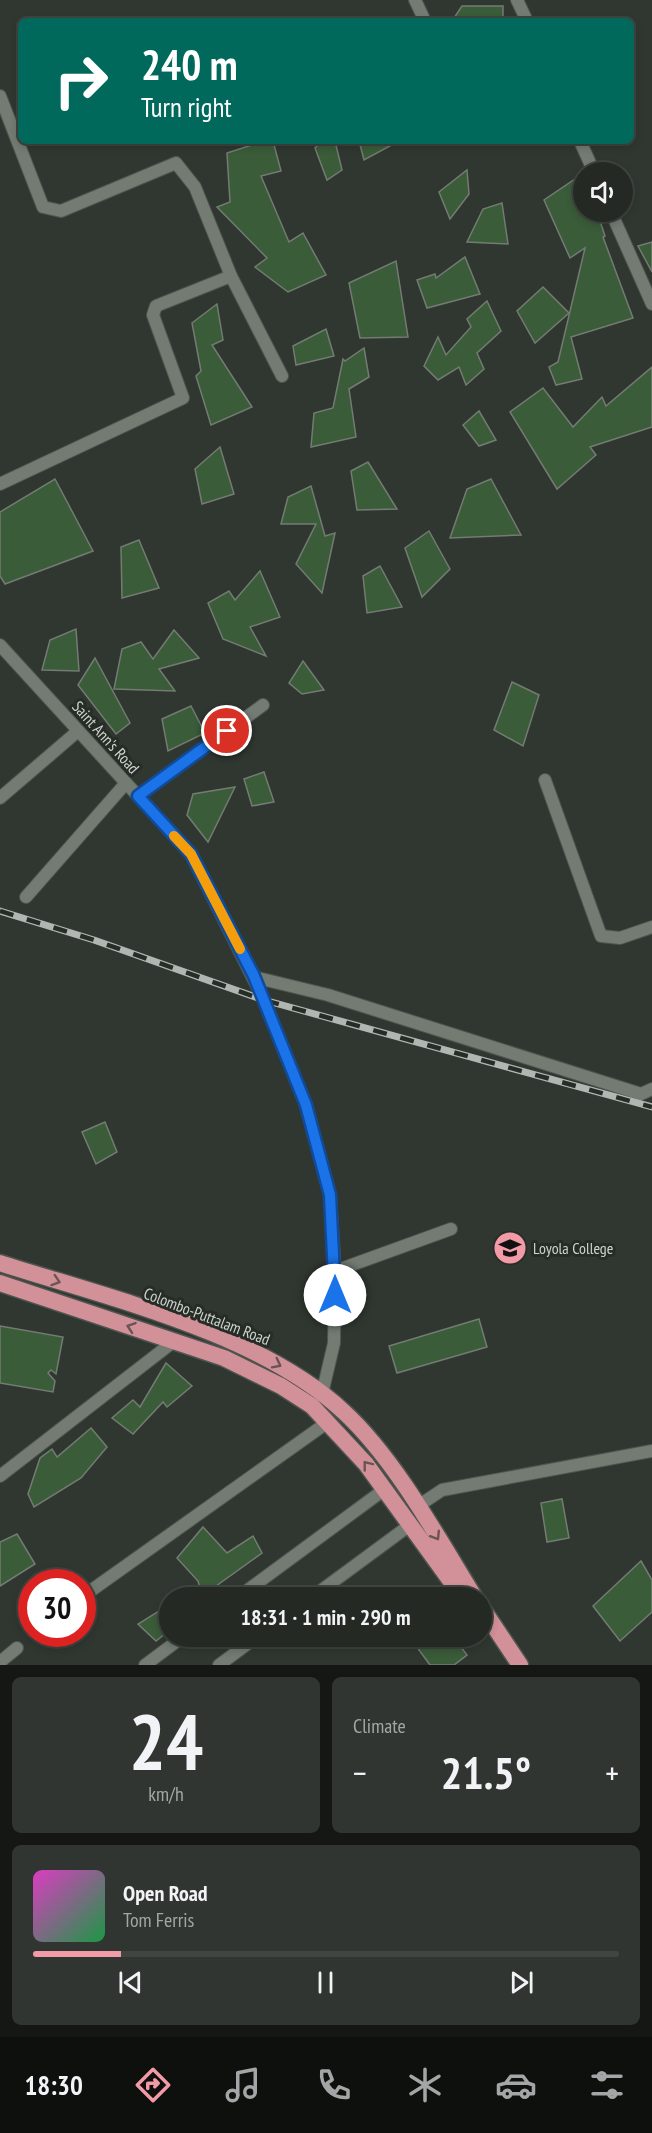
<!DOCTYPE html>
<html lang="en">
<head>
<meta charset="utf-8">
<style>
	body { margin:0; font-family:"PT Sans Narrow",sans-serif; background:#303531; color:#f1f3f6; height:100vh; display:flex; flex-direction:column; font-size:22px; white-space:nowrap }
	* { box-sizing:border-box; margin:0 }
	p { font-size:20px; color:#a3a6a6 }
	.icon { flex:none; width:33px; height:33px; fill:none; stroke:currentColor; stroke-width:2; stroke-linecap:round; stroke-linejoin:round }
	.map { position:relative; height:1665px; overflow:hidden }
	.details { display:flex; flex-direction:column; gap:12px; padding:12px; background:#141714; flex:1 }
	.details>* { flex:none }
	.top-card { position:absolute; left:18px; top:18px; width:616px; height:126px; border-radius:9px; box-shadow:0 3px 9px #0003,0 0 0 2px #414541; background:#00695c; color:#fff; overflow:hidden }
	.fabs { position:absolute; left:573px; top:162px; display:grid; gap:12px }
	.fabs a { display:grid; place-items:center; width:60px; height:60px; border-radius:50%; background:#242924; box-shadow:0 3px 9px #0003,0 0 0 2px #414541; font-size:30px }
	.speed { position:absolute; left:18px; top:1569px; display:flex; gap:12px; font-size:30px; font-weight:700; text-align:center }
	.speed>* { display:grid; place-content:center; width:78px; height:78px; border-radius:50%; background:#242924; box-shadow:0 3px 9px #0003,0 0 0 2px #414541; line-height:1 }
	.speed .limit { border:9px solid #d22; background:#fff; color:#111 }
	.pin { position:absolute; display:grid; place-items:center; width:51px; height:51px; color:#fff; margin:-26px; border:3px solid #fff; border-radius:50%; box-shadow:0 2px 6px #0007 }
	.me { position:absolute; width:66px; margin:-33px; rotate:0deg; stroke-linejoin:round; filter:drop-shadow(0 0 4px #0008) }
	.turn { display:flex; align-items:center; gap:21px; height:126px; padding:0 24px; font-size:27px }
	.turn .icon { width:78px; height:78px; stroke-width:2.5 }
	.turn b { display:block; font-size:42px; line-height:51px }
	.big { font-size:45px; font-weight:600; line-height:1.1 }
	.details .tile { flex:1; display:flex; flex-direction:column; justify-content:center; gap:9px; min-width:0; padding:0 21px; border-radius:9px; background:#303531 }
	.details .dial { align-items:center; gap:0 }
	.dial b { font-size:78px; line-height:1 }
	.song { display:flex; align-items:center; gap:18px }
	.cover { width:72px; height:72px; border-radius:9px; background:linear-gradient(135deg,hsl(310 70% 55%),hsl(140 70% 35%)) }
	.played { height:6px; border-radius:3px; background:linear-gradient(90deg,#f39aa7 15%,#414541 15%) }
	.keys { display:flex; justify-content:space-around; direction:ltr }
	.heat { display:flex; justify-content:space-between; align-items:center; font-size:33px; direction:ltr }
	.details .tiles { flex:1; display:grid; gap:12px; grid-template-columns:1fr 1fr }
	.tile:last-child { grid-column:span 2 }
	.trip { position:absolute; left:159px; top:1587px; width:333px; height:60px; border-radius:30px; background:#242924; box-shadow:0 3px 9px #0003,0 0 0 2px #414541; font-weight:600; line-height:60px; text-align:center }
	.dock { display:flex; height:96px; justify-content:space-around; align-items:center; background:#0e100e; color:#a3a6a6 }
	.dock .icon { width:42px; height:42px }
	.dock .active { color:#f39aa7 }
	.dock b { font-size:27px; color:#f1f3f6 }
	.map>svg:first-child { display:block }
	.building { fill:#3a5c39; stroke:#737b73; stroke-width:1.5 }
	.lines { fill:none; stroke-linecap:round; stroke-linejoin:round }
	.minor-casing { stroke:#4f544f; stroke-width:14 }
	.trunk-casing { stroke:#4f544f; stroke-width:19 }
	.minor { stroke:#737b73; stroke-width:12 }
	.trunk { stroke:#d29098; stroke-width:16 }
	.rail-casing { stroke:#b2b6b2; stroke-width:7 }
	.rail { stroke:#262d26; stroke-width:4.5; stroke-dasharray:14; stroke-linecap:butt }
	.oneway { stroke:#6b5554 }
	.route-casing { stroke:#114b97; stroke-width:15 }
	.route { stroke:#1a73e8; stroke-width:10 }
	.slow { stroke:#f59e0b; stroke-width:10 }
	.labels { text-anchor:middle; stroke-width:6; stroke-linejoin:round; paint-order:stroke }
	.street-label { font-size:16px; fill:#cfd3cf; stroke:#262d26 }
	.poi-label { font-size:16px; fill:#cfd3cf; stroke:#262d26; text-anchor:start }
</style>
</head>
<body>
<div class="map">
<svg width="652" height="1665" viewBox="0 0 652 1665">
	<rect width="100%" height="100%" fill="#303730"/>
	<g class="building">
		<path d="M462 6H503V21H452Z"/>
		<path d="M264 141H273L281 171 261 176 289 242 303 233 326 275 288 292 255 267 267 258 217 207 230 202 227 153Z"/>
		<path d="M322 141H335L342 170 327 180 315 148Z"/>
		<path d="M359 141H399L364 160Z"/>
		<path d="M467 170 469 194 450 219 439 192Z"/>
		<path d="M584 173V212H597L605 236 603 237 633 318 571 337 582 379 556 385 549 367 558 362 585 248 570 258 544 200Z"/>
		<path d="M502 203 508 244 467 242 483 209Z"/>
		<path d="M652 242V272L638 246Z"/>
		<path d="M465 257 480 294 427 308 417 280 435 274 436 278Z"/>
		<path d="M396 261 408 337 360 338 349 283Z"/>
		<path d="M543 287 569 313 535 343 517 311Z"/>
		<path d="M487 301 501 331 477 353 484 369 466 385 459 367 438 380 424 366 438 337 446 355 471 327 467 319Z"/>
		<path d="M217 304 223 340 212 345 252 407 211 425 196 376 201 371 192 323Z"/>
		<path d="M326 329 334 356 296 365 293 346Z"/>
		<path d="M364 348 369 377 349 389 356 437 311 447 314 413 333 408 343 359 345 361Z"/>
		<path d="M652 367V427L590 447 596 455 557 489 510 412 543 388 573 427 602 397 606 406Z"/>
		<path d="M479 411 496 440 479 446 463 425Z"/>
		<path d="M220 447 234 494 202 504 195 469Z"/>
		<path d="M368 462 397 509 357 510 351 471Z"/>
		<path d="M55 479 93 551 5 584 0 576V512Z"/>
		<path d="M491 479 521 535 450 538 467 489Z"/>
		<path d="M311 486 325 536 335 533 322 593 296 564 316 524H281L288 497Z"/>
		<path d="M429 531 450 569 422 597 405 548Z"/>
		<path d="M139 540 159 588 122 598 121 547Z"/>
		<path d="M380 566 402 607 367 613 363 576Z"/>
		<path d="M260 571 280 617 250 627 266 656 223 639 208 603 229 591 235 600Z"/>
		<path d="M76 629 79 671 42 670 50 640Z"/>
		<path d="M174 630 199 658 159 669 175 691 114 689 122 649 141 642 153 659Z"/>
		<path d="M95 658 130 723 116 734 78 685Z"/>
		<path d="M303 661 324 690 302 694 289 683Z"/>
		<path d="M512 682 539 695 523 746 494 730Z"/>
		<path d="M191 706 205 733 168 751 162 719Z"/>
		<path d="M264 772 274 802 252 806 244 779Z"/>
		<path d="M235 787 208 842 187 815 193 794Z"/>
		<path d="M105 1122 117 1152 96 1164 82 1132Z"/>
		<path d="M479 1319 487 1347 397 1373 389 1346Z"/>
		<path d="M0 1326 63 1337 56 1374 51 1370 48 1373 55 1381 53 1392 0 1383Z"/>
		<path d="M166 1363 192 1386 167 1407 163 1402 133 1434 112 1418 133 1400 140 1407Z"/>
		<path d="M91 1428 107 1447 81 1478 34 1507 28 1494 40 1458 52 1449 57 1457Z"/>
		<path d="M562 1499 569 1538 547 1542 541 1503Z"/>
		<path d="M203 1527 227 1553 253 1536 262 1553 202 1596 198 1581 177 1558Z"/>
		<path d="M17 1534 35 1564 0 1586V1542Z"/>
		<path d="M641 1561 652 1580V1612L620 1641 593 1606Z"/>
		<path d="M170 1604V1630L156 1641 138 1624Z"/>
		<path d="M429 1636H453L467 1655 454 1665H430L416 1646Z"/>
	</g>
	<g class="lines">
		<defs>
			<g id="minor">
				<path d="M415 0 425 21"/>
				<path d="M517 0 527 21"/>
				<path d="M0 96 43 207 61 211 176 163 195 187 231 276 282 376"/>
				<path d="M580 141 594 172"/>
				<path d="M611 212 652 304"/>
				<path d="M0 484 183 398 153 315 156 306 231 276"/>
				<path d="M0 645 191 854 264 1000 306 1105 330 1195 335 1271 334 1343 322 1394"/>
				<path d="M545 780 601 936 620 938 652 927"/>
				<path d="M138 796 263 705"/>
				<path d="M0 798 78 731"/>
				<path d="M26 897 126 783"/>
				<path d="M254 977 328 995 641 1094 652 1089"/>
				<path d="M335 1271 451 1229"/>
				<path d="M0 1476 173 1342"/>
				<path d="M418 1506 442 1490 652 1451"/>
				<path d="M82 1597 328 1422"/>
				<path d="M237 1598 385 1489"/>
				<path d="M311 1598 410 1525"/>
				<path d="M0 1662 17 1648"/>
				<path d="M145 1665 184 1636"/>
				<path d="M219 1665 258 1636"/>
			</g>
			<g id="trunk">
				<path d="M0 1263C109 1298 260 1333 344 1412 395 1459 438 1538 475 1598"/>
				<path d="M0 1283 224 1358 281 1386 312 1406 366 1464 463 1598"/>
				<path d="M482 1608 520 1665"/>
			</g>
		</defs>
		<use href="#minor" class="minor-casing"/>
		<use href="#trunk" class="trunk-casing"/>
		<use href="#minor" class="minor"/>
		<use href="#trunk" class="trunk"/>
		<defs>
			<path id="rail" d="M0 911 94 940 264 1000 652 1107"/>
		</defs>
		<use href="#rail" class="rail-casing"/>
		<use href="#rail" class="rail"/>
	</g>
	<defs><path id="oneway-chevron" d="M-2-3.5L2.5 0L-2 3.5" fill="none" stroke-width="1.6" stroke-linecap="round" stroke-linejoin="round" transform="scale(1.5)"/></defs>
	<g class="oneway">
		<use href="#oneway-chevron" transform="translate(56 1281) rotate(18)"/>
		<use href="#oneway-chevron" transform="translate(131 1327) rotate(-161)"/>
		<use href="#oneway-chevron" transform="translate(277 1364) rotate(27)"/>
		<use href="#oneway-chevron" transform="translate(367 1465) rotate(-128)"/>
		<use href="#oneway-chevron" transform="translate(436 1536) rotate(58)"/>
	</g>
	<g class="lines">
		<defs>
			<path id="route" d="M227 731 138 796 191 854 254 976 306 1105 330 1195 335 1295"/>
		</defs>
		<use href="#route" class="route-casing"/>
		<use href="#route" class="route"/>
		<path class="slow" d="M174 836 191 854 240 949"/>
	</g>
	<defs>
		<symbol id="school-disc" viewBox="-11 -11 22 22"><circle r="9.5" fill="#f39aa7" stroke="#262d26"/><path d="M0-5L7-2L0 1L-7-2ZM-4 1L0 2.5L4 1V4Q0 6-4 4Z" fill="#111"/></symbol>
	</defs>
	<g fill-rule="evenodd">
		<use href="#school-disc" x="491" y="1229" width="38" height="38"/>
	</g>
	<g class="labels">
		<g class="street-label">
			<text transform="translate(106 737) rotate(48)" y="6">Saint Ann's Road</text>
			<text transform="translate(207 1316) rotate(21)" y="6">Colombo-Puttalam Road</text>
		</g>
		<g class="poi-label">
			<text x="533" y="1254">Loyola College</text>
		</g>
	</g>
</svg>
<div class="fabs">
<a><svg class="icon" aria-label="sound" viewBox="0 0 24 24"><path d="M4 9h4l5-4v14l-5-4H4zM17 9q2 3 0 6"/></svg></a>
</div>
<div class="speed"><div class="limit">30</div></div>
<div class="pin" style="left:227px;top:731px;background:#d93025"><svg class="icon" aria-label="arrive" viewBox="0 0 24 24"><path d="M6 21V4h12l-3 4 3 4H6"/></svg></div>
<svg class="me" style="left:335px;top:1295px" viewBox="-20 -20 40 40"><circle r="19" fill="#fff"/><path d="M0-13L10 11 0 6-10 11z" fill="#1a73e8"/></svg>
<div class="trip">18:31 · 1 min · 290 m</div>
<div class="top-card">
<div class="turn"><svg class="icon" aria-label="right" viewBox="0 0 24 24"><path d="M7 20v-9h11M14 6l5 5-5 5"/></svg><div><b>240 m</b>Turn right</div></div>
</div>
</div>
<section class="details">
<div class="tiles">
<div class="tile dial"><b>24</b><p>km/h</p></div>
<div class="tile"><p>Climate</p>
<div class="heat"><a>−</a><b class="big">21.5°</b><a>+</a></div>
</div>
<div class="tile">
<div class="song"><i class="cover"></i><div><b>Open Road</b><p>Tom Ferris</p></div></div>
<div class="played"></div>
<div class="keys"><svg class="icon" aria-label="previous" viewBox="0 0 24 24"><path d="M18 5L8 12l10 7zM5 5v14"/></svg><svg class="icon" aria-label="pause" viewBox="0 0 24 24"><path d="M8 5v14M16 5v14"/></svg><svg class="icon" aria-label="next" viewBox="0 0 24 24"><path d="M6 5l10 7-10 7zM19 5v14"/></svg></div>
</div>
</div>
</section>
<nav class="dock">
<b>18:30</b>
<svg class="icon active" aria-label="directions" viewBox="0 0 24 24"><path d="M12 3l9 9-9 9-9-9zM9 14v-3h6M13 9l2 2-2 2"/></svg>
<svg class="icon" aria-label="music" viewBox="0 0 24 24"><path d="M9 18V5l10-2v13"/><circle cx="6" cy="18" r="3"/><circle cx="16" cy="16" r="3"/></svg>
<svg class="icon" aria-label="phone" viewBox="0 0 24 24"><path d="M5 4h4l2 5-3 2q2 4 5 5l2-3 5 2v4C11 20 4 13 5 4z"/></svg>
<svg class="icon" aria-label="climate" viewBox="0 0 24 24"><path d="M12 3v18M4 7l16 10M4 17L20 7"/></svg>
<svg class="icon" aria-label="car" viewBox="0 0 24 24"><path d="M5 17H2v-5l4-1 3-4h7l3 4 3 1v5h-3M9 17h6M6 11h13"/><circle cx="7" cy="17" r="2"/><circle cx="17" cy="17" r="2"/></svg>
<svg class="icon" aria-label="filters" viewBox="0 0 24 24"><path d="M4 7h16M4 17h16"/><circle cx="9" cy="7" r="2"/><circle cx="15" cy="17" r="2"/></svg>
</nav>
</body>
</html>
